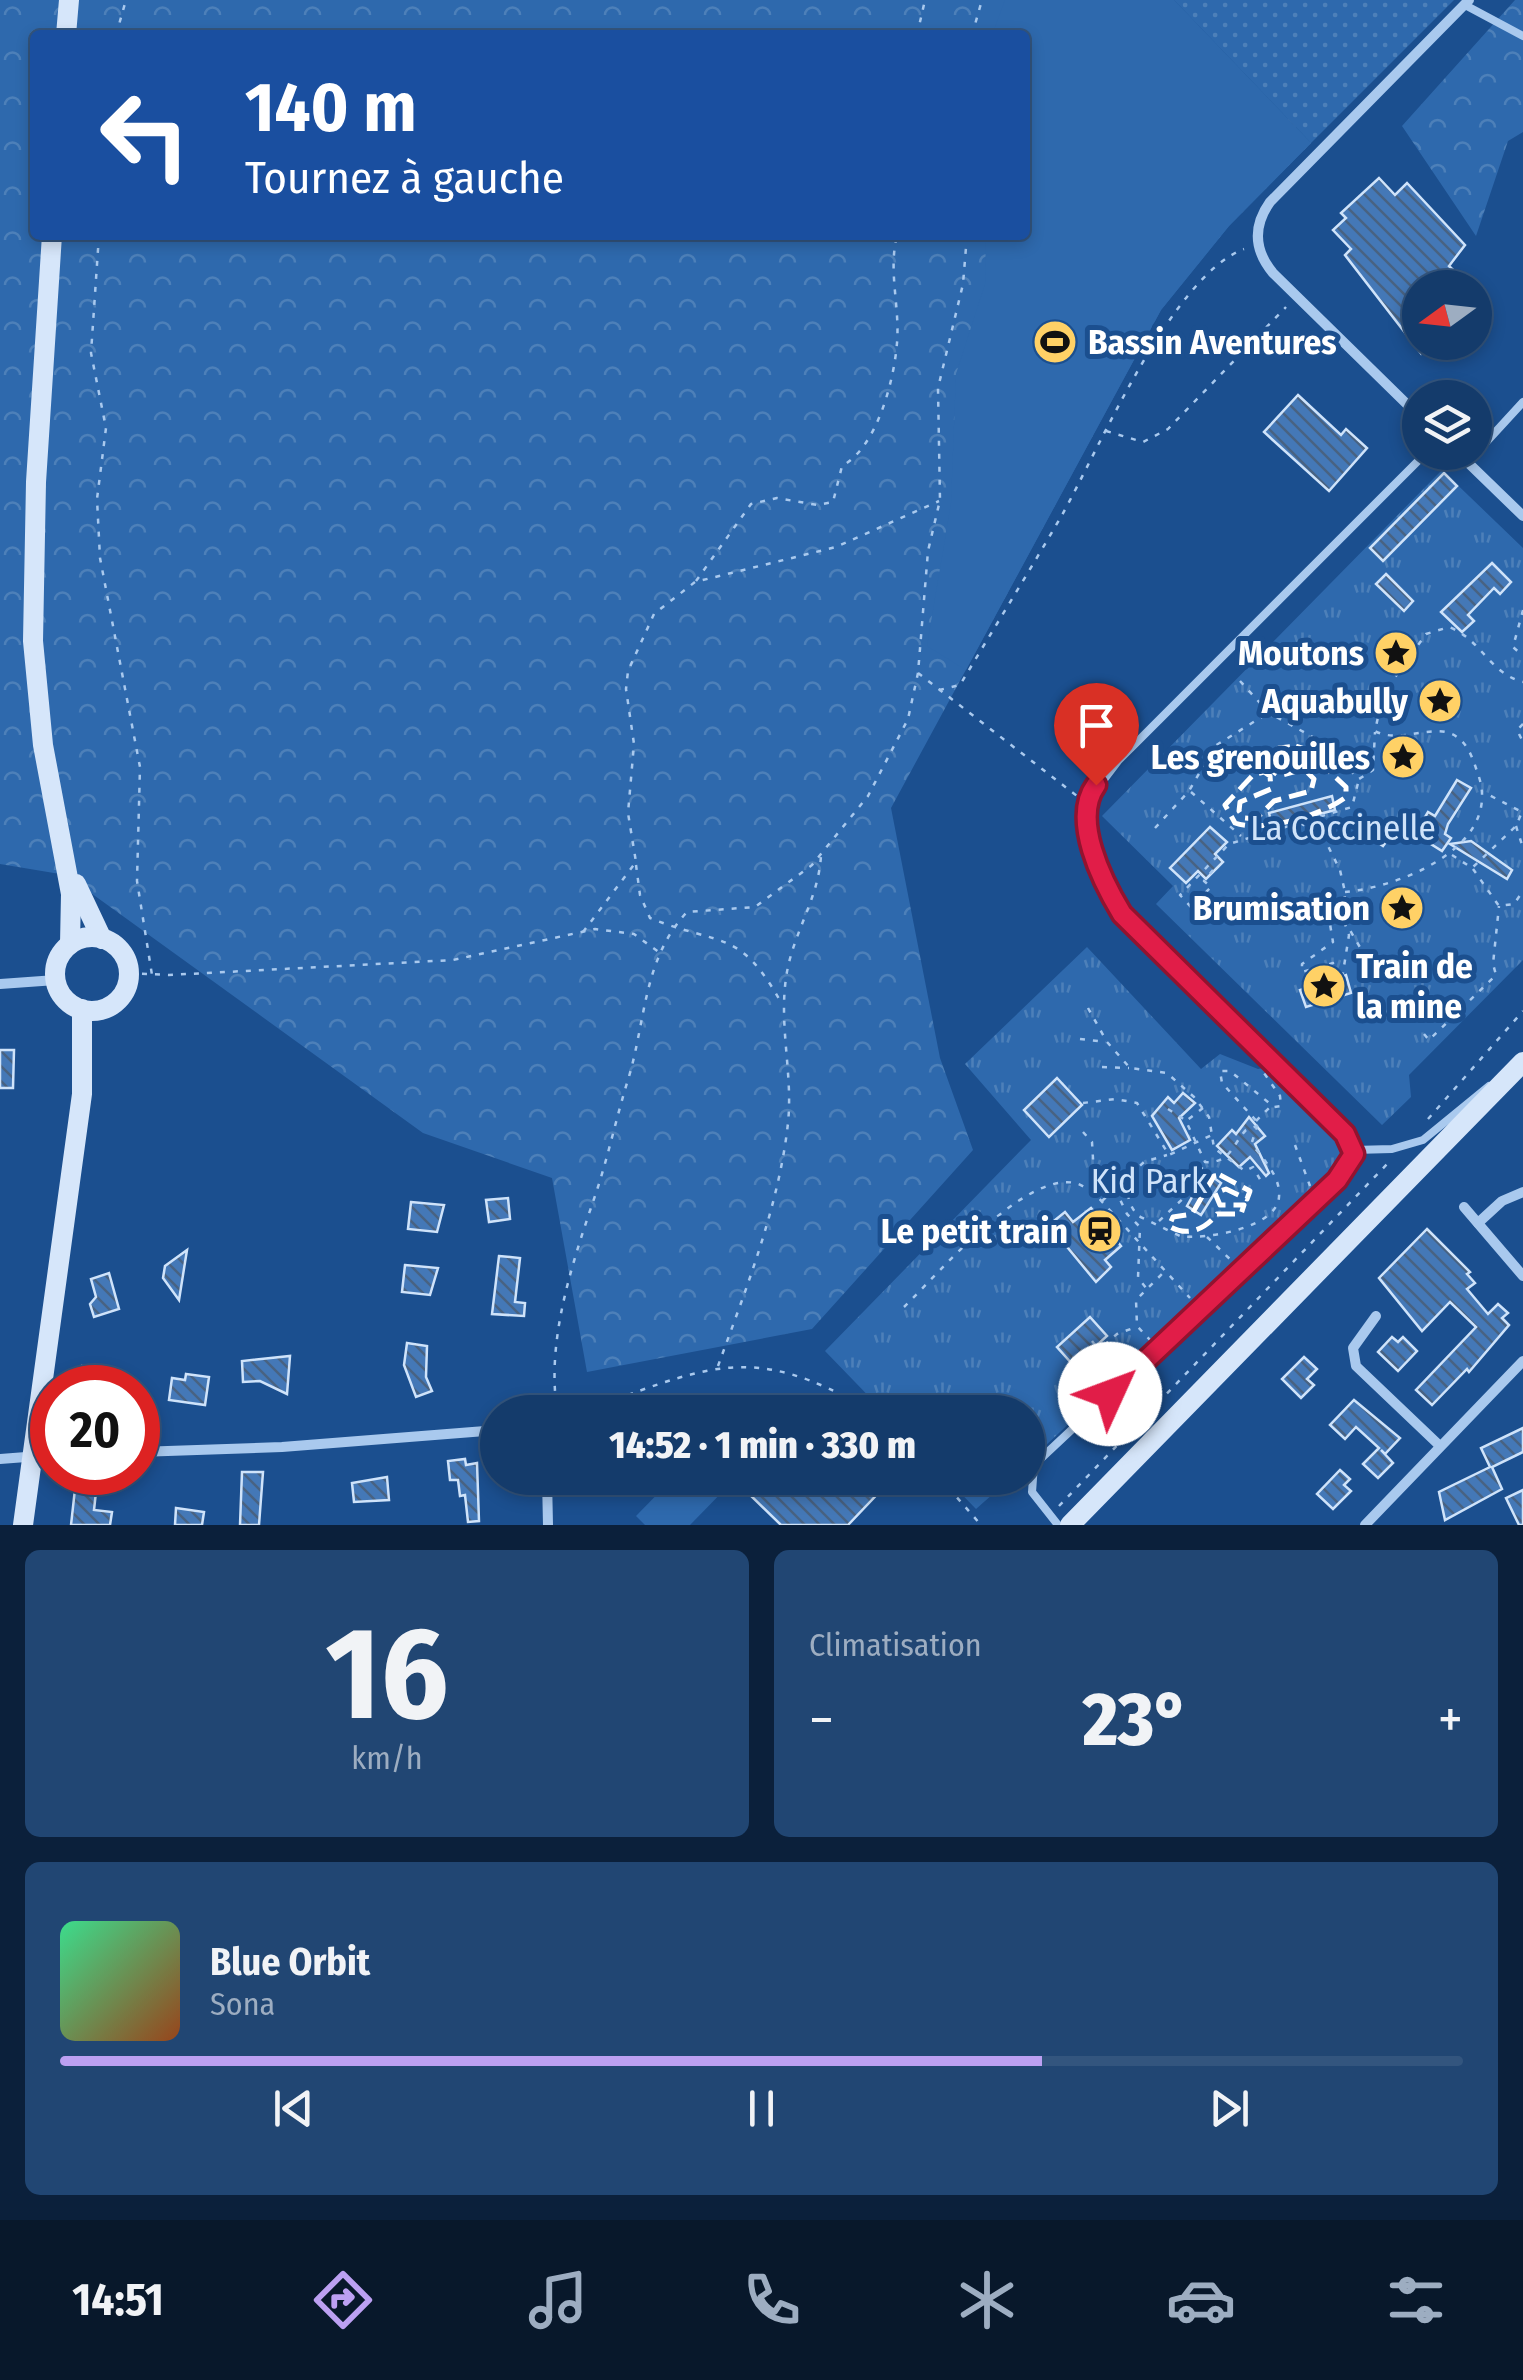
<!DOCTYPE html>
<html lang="fr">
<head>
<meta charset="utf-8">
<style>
	body { margin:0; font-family:"Fira Sans Condensed",sans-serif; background:#214673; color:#f1f3f6; height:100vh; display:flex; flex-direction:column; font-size:38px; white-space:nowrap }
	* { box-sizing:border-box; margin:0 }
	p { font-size:32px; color:#9dadc1 }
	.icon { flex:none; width:55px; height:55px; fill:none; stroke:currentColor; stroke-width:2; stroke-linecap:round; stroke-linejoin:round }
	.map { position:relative; height:1525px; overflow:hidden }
	.panel { display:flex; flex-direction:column; gap:25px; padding:25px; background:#0b203b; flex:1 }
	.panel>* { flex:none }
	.top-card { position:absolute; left:30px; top:30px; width:1000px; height:210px; border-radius:10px; box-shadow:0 5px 15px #0003,0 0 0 2px #33557e; background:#1a4fa0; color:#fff; overflow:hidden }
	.needle { width:65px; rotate:255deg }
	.buttons { position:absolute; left:1402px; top:270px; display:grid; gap:20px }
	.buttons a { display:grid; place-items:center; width:90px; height:90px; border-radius:50%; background:#143b6b; box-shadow:0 5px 15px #0003,0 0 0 2px #33557e; font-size:50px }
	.speed { position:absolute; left:30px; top:1365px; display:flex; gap:20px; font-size:50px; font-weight:700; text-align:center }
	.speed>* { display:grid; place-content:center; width:130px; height:130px; border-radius:50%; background:#143b6b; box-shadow:0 5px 15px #0003,0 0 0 2px #33557e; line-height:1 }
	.speed .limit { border:15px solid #d22; background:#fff; color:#111 }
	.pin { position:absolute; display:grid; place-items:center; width:85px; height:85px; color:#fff; margin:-102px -42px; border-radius:50% 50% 50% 0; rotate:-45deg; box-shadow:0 0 10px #0007 }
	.pin .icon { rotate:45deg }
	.me { position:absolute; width:110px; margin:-55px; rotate:47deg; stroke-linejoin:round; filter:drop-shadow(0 0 8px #0008) }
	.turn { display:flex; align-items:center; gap:35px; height:210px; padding:0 50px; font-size:45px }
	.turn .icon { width:130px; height:130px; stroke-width:2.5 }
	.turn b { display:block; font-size:70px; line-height:85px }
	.big { font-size:75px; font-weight:800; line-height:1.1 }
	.panel .tile { flex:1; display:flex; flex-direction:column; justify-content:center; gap:15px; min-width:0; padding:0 35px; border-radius:15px; background:#214673 }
	.panel .dial { align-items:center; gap:0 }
	.dial b { font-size:130px; line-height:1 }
	.song { display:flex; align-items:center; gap:30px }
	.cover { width:120px; height:120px; border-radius:15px; background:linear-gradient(135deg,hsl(150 70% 55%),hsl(20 70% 35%)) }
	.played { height:10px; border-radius:5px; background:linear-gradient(90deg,#bca0f2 70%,#33557e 70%) }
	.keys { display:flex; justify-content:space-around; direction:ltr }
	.heat { display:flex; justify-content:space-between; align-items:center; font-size:55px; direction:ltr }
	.panel .tiles { flex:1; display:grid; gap:25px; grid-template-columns:1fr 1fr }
	.tile:last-child { grid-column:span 2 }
	.trip { position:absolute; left:480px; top:1395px; width:565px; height:100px; border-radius:50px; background:#143b6b; box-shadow:0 5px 15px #0003,0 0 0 2px #33557e; font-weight:800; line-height:100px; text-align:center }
	.menu { display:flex; height:160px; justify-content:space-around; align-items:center; background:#08182b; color:#9dadc1 }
	.menu .icon { width:70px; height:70px }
	.menu .active { color:#bca0f2 }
	.menu b { font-size:45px; color:#f1f3f6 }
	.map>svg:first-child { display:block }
	.grass { fill:url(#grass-dots) }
	.forest { fill:url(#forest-crowns); fill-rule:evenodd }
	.park { fill:url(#park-tufts) }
	.garden { fill:#2e69ad }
	.building { fill:url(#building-back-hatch); stroke:#cfe3fa; stroke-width:2.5 }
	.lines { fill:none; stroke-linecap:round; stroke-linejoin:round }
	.path { stroke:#a9c9ee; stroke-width:2.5; stroke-dasharray:5 8; stroke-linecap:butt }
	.service { stroke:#a9c9ee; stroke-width:8 }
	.minor { stroke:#a9c9ee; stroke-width:10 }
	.secondary { stroke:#d6e6fa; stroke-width:20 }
	.rail { stroke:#fff; stroke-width:5; stroke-dasharray:18 8; stroke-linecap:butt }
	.route-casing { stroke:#92132f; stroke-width:25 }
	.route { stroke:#e11d48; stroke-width:18 }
	.labels { text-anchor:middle; stroke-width:10; stroke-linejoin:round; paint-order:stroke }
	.poi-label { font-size:35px; font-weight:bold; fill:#fff; stroke:#1b4f8f; text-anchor:end }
	.park-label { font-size:35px; fill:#cfe3fa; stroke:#1b4f8f }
</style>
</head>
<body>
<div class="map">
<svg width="1523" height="1525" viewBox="0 0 1523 1525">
	<defs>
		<pattern id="grass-dots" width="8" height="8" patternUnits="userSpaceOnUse" patternTransform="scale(2.5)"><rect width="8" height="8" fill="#2e69ad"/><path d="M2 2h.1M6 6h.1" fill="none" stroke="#4d80b9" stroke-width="1.8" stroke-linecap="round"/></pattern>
		<pattern id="forest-crowns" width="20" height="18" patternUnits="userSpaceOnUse" patternTransform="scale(2.5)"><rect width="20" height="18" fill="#2e69ad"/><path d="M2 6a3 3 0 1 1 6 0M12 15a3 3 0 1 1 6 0" fill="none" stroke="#4d80b9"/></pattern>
		<pattern id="park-tufts" width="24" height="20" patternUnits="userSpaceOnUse" patternTransform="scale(2.5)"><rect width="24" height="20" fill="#2e69ad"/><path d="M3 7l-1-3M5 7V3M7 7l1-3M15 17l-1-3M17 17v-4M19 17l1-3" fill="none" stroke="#4d80b9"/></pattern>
		<pattern id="building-back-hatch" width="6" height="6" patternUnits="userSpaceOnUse" patternTransform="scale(2.5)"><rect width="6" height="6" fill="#4478b7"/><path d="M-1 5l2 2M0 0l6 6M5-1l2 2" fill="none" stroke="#486282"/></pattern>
	</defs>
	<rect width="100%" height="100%" fill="#1b4f8f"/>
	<path class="grass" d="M1174 0H1454L1311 143Z"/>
	<g class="forest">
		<path d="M0 0H1174L1311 143 1229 226 1161 310 891 808 940 1058 973 1150 812 1329 587 1372 552 1178 423 1133 66 875 0 864ZM35 35H1025V235H35Z"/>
		<path d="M1515 0H1523V132L1508 141 1476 236 1402 126Z"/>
	</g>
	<g class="park">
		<path d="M1442 470 1523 548V960L1409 1075 1411 1097 1382 1125 1156 904 1173 886 1102 816Z"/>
		<path d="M1087 947 1201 1069 1220 1054 1258 1069 1269 1067 1341 1143 1345 1156 1328 1181 1028 1462V1412H884L825 1351 1031 1140 965 1064Z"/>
		<path d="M946 1478H1011L976 1509Z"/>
	</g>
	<g class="garden">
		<path d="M1005 0H1174L1311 143 1229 226 1161 310 966 670 927 646 951 503 956 374 985 284 986 235H1025V35H992Z"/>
		<path d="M673 1478H732L734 1480 690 1525H645L636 1516Z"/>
	</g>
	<g class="building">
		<path d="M1379 178 1395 195 1407 183 1465 245 1449 266 1472 288H1420V352L1345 255 1351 249 1333 230 1346 218 1341 213Z"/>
		<path d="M1298 395 1341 435 1346 429 1367 448 1329 491 1264 432Z"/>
		<path d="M1444 473 1457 486 1383 561 1370 548Z"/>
		<path d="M1492 563 1511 582 1500 594 1494 588 1468 615 1474 621 1462 632 1441 612Z"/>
		<path d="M1386 574 1413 601 1404 611 1376 584Z"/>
		<path d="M1457 780 1471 788 1448 824 1445 834 1451 838 1442 851 1415 834 1428 812 1435 816Z"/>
		<path d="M1332 796 1335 810 1272 826 1269 813Z"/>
		<path d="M1372 820 1392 834 1383 846 1363 832Z"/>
		<path d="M1210 827 1227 842 1215 854 1223 862 1206 879 1198 871 1186 883 1170 868Z"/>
		<path d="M1471 841 1512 870 1507 879 1450 844Z"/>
		<path d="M1346 975 1351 993 1306 1007 1300 990Z"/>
		<path d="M0 1050H14L13 1088H0Z"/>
		<path d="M1057 1078 1082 1105 1049 1137 1024 1110Z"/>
		<path d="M1183 1093 1195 1103 1179 1118 1190 1140 1172 1150 1152 1116 1168 1097 1174 1103Z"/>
		<path d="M1249 1117 1265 1136 1255 1144 1269 1173 1266 1176 1250 1157 1239 1167 1217 1146 1232 1130 1236 1134Z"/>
		<path d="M1206 1172 1221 1183 1201 1215 1187 1206Z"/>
		<path d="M508 1198 510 1219 489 1222 486 1200Z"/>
		<path d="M411 1202 444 1205 437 1232 408 1229Z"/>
		<path d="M1091 1208 1121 1246 1105 1260 1111 1267 1096 1282 1049 1225 1065 1212 1073 1222Z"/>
		<path d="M1427 1229 1470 1272 1467 1274 1475 1283 1467 1289 1488 1314 1498 1304 1508 1313 1502 1318 1509 1325 1469 1372 1467 1369 1432 1405 1416 1390 1476 1327 1450 1302 1422 1331 1379 1278Z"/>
		<path d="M187 1250 179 1300 163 1278 165 1266Z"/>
		<path d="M499 1256 520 1258 515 1302 525 1303 524 1316 492 1314Z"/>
		<path d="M405 1265 438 1268 430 1295 402 1292Z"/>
		<path d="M109 1273 119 1309 94 1317 90 1304 96 1297 91 1279Z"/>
		<path d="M1090 1317 1107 1336 1074 1366 1057 1347Z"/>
		<path d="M1392 1337 1398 1342 1403 1337 1417 1351 1398 1371 1378 1352Z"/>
		<path d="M407 1343 427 1346 426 1377 432 1391 416 1397 404 1365Z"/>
		<path d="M290 1356 287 1394 260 1381 243 1382 242 1361Z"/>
		<path d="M1304 1357 1317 1369 1307 1379 1314 1385 1301 1398 1282 1379Z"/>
		<path d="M82 1366 95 1368 93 1383 66 1388 68 1372 80 1374Z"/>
		<path d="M186 1374 209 1377 205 1405 169 1400 172 1378 185 1380Z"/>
		<path d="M1354 1400 1400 1438 1385 1454 1381 1450 1393 1463 1378 1478 1363 1464 1379 1448 1356 1427 1345 1439 1330 1425Z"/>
		<path d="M1523 1428V1452L1492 1467 1502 1489 1445 1520 1439 1492 1490 1467 1481 1448Z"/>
		<path d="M465 1459 466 1465 477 1463 479 1521 468 1522 465 1495 460 1496 458 1480H450L448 1461Z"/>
		<path d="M1340 1470 1350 1479 1344 1485 1351 1491 1333 1509 1317 1494Z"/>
		<path d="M242 1472H263L259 1525H240Z"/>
		<path d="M387 1477 389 1500 354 1502 352 1483Z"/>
		<path d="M761 1478H876L885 1486 848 1525H781L747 1492Z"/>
		<path d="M75 1489 96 1492 94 1510 112 1512 110 1525H71Z"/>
		<path d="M1523 1490V1525H1519L1506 1498Z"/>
		<path d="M176 1508 204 1512 202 1525H175Z"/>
	</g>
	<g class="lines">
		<g class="path">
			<path d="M116 35 126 0"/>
			<path d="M917 35 925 0"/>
			<path d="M972 35 982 0"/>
			<path d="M99 235 91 353 106 428 97 499 100 558 140 767 137 881 152 975"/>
			<path d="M1106 431 1143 442 1168 429 1286 307"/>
			<path d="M696 581 751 504 777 498 817 505 833 502 842 466C877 447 894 381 897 343 900 306 888 272 897 235"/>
			<path d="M1523 610 1513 647 1523 656"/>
			<path d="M918 673 1077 796"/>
			<path d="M1240 681 1269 713 1320 741 1359 779 1373 770 1375 732"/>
			<path d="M939 690 960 685C994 628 1029 572 1062 515 1100 447 1172 276 1244 249"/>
			<path d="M1523 724 1517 730 1523 742"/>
			<path d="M1191 792 1241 836"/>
			<path d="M1300 823 1323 836 1340 870 1345 892 1343 919 1349 935 1341 985"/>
			<path d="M1516 826 1523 848"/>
			<path d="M1155 828 1189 791 1215 746 1268 713"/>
			<path d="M1270 829 1279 821"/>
			<path d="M1452 855 1472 868 1516 826 1522 812 1487 794"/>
			<path d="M636 865 640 895 650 918C721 947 739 927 782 1004"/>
			<path d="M1473 869 1499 906 1514 904 1523 891"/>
			<path d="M1213 870 1204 881 1211 887 1191 907 1180 895 1229 844 1352 807 1359 779"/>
			<path d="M1345 892C1400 887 1501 847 1479 777 1474 763 1470 746 1457 737 1436 721 1400 745 1375 731L1383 694 1426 634 1449 627C1482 640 1489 673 1523 682"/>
			<path d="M1344 920 1368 961 1391 974"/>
			<path d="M583 932 636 862 628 813 634 744 626 689 628 671 654 614 695 582 836 547 939 501"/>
			<path d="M129 973 169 975 453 960 595 929 634 934 660 953"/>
			<path d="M1333 977V963L1302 972V964L1333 942 1330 924 1342 919"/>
			<path d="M1307 996 1334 985 1333 977 1340 975"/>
			<path d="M1088 1008 1107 1042 1130 1068 1167 1073 1194 1097 1209 1117 1214 1148 1245 1171 1253 1167 1261 1181"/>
			<path d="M1424 1034 1429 1040 1496 975 1493 964 1499 906"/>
			<path d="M1080 1039 1106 1042"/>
			<path d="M1102 1067 1129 1068"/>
			<path d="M1083 1103 1115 1099 1137 1103 1169 1155 1212 1135"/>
			<path d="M1203 1108 1186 1121 1205 1162C1231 1164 1233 1143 1246 1130L1260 1125 1222 1083 1220 1071H1230L1274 1107 1281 1106 1280 1096 1264 1073"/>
			<path d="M1168 1109 1185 1120"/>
			<path d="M1428 1119 1523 1011"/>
			<path d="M1256 1121 1271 1106"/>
			<path d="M1083 1132 1092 1142 1095 1192"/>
			<path d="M1252 1142 1257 1127"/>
			<path d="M1295 1145 1310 1186"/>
			<path d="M1123 1182C1129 1193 1128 1207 1139 1216 1142 1218 1178 1235 1180 1236 1205 1240 1277 1228 1279 1197 1281 1176 1262 1158 1251 1143"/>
			<path d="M1115 1189 1127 1214 1140 1227 1138 1278 1147 1289"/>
			<path d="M1102 1201 1144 1162 1167 1155"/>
			<path d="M1159 1221 1188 1194 1205 1162"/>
			<path d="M1207 1237 1234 1263"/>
			<path d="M904 1307C939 1273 1024 1172 1075 1183 1081 1184 1089 1190 1095 1194L1190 1298"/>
			<path d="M1092 1341 1098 1349"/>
			<path d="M1151 1341 1137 1326 1136 1300 1164 1272"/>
			<path d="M1074 1357 1062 1376 1060 1387 1090 1377 1097 1367 1095 1353 1117 1334 1136 1327"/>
			<path d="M718 1366C746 1289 779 1206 788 1123 793 1075 779 1027 786 978 792 934 819 899 821 855"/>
			<path d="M567 1412 556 1402C548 1333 574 1258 596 1193 608 1157 616 1119 627 1083 646 1024 642 960 687 912L755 907 812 865 868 796 908 719 918 673 928 551 940 500 938 388 963 284 967 235"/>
			<path d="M579 1412C702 1371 747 1336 872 1412"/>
			<path d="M940 1478 981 1525"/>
			<path d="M1059 1506 1389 1162"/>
		</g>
		<g class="service">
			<path d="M1465 5 1523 36"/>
			<path d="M1467 463 1523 402"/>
			<path d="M1354 1150 1392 1149 1423 1140 1489 1086"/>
			<path d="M1058 1525 1032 1492 1034 1465 1337 1181 1354 1158 1352 1144 1345 1134 1122 913 1097 857 1086 803 1118 761 1427 452"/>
		</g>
		<g class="minor">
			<path d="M1420 417 1273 273C1254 250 1253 226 1270 202L1469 0"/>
			<path d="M1457 452 1523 516"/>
			<path d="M0 984 56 980"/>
			<path d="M1464 1207 1523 1276"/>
			<path d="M1478 1223 1502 1201 1523 1192"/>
			<path d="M1376 1316 1353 1348 1356 1366 1440 1446"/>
			<path d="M138 1452 282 1447 498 1430"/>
			<path d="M0 1459 52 1455"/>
			<path d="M547 1478 548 1525"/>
			<path d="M1365 1525 1523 1361"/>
		</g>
		<g class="secondary">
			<path d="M66 35 69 0"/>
			<path d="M52 235 36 482 33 641 43 745 71 894 70 944"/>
			<path d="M76 884 102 939"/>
			<circle cx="92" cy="974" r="37"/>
			<path d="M23 1525 82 1094V1009"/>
			<path d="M1070 1525 1523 1062"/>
		</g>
		<g class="rail">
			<path d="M1296 746 1305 749 1346 787V797C1323 815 1263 833 1235 823L1225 805 1253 775 1264 772 1270 776 1271 789 1240 802 1239 811 1244 818 1256 819 1274 801 1311 791 1314 779 1304 769 1279 776 1270 769 1272 754 1279 748Z"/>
			<path d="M1220 1175 1250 1191 1247 1199 1226 1189 1215 1193 1220 1205H1244L1241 1214H1217C1205 1230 1186 1237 1169 1226L1173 1217 1192 1214 1214 1176Z"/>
		</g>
	</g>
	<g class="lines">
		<defs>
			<path id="route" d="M1096 785C1071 819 1102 881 1122 914L1345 1134 1354 1154 1337 1180 1110 1394"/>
		</defs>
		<use href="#route" class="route-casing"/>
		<use href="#route" class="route"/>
	</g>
	<defs>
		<symbol id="stadium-disc" viewBox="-11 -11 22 22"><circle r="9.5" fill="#ffd166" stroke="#1b4f8f"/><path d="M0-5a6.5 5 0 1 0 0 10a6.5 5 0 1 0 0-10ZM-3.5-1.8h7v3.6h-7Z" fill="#111"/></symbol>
		<symbol id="sight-disc" viewBox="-11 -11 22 22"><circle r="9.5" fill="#ffd166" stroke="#1b4f8f"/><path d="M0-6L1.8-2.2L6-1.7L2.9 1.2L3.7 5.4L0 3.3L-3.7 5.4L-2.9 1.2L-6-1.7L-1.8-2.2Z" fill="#111"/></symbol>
		<symbol id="station-disc" viewBox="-11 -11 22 22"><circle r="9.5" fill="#ffd166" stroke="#1b4f8f"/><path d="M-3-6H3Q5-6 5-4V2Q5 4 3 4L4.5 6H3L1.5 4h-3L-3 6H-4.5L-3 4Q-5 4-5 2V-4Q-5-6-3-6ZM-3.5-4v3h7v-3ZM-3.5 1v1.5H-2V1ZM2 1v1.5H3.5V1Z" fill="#111"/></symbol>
	</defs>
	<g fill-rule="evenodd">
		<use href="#stadium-disc" x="1030" y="317" width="50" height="50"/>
		<use href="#sight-disc" x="1371" y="628" width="50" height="50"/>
		<use href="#sight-disc" x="1415" y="676" width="50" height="50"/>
		<use href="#sight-disc" x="1378" y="732" width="50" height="50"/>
		<use href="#sight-disc" x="1377" y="883" width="50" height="50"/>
		<use href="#sight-disc" x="1299" y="961" width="50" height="50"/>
		<use href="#station-disc" x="1075" y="1206" width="50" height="50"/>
	</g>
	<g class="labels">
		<g class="poi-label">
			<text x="1088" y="354" text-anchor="start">Bassin Aventures</text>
			<text x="1364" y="665">Moutons</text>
			<text x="1408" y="713">Aquabully</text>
			<text x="1370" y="769">Les grenouilles</text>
			<text x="1370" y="920">Brumisation</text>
			<text x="1356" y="978" text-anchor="start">Train de<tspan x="1356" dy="40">la mine</tspan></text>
			<text x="1068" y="1243">Le petit train</text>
		</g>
		<g class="park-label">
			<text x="1343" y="840">La Coccinelle</text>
			<text x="1149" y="1193">Kid Park</text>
		</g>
	</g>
</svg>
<div class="buttons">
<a><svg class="needle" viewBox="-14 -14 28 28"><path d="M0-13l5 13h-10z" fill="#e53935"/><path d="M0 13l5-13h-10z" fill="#9dadc1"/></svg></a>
<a><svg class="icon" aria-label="layers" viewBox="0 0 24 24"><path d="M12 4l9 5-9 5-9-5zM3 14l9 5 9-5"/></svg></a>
</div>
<div class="speed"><div class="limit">20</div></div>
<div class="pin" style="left:1096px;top:785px;background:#d93025"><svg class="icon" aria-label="arrive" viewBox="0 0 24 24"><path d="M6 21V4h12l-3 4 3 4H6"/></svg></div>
<svg class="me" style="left:1110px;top:1394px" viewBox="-20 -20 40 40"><circle r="19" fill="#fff"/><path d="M0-13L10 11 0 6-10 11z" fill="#e11d48"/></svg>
<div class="trip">14:52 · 1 min · 330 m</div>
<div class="top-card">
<div class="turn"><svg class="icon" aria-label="left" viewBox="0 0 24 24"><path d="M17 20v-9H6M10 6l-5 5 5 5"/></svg><div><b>140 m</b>Tournez à gauche</div></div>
</div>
</div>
<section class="panel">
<div class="tiles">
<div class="tile dial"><b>16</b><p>km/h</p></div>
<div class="tile"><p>Climatisation</p>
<div class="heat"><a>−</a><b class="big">23°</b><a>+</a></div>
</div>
<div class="tile">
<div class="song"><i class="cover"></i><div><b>Blue Orbit</b><p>Sona</p></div></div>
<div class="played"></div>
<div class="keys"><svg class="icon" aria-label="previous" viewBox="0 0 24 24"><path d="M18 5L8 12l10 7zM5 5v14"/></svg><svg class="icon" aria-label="pause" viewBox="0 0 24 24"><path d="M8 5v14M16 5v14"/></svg><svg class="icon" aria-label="next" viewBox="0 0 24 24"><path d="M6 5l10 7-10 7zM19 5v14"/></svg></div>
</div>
</div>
</section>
<nav class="menu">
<b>14:51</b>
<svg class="icon active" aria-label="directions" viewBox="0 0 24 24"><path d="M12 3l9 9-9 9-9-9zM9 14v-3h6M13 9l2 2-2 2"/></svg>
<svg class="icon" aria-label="music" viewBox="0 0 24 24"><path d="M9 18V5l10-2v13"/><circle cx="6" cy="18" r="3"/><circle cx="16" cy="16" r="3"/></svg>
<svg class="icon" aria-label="phone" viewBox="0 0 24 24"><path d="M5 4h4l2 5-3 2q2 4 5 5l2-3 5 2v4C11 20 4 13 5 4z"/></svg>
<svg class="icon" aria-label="climate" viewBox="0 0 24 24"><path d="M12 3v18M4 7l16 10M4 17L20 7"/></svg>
<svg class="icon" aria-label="car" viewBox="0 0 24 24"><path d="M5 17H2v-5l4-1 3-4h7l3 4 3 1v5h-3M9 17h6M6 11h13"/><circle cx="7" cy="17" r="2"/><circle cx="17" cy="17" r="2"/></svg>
<svg class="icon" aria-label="filters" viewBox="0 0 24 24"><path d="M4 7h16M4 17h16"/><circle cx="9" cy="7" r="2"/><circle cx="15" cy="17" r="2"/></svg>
</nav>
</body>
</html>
